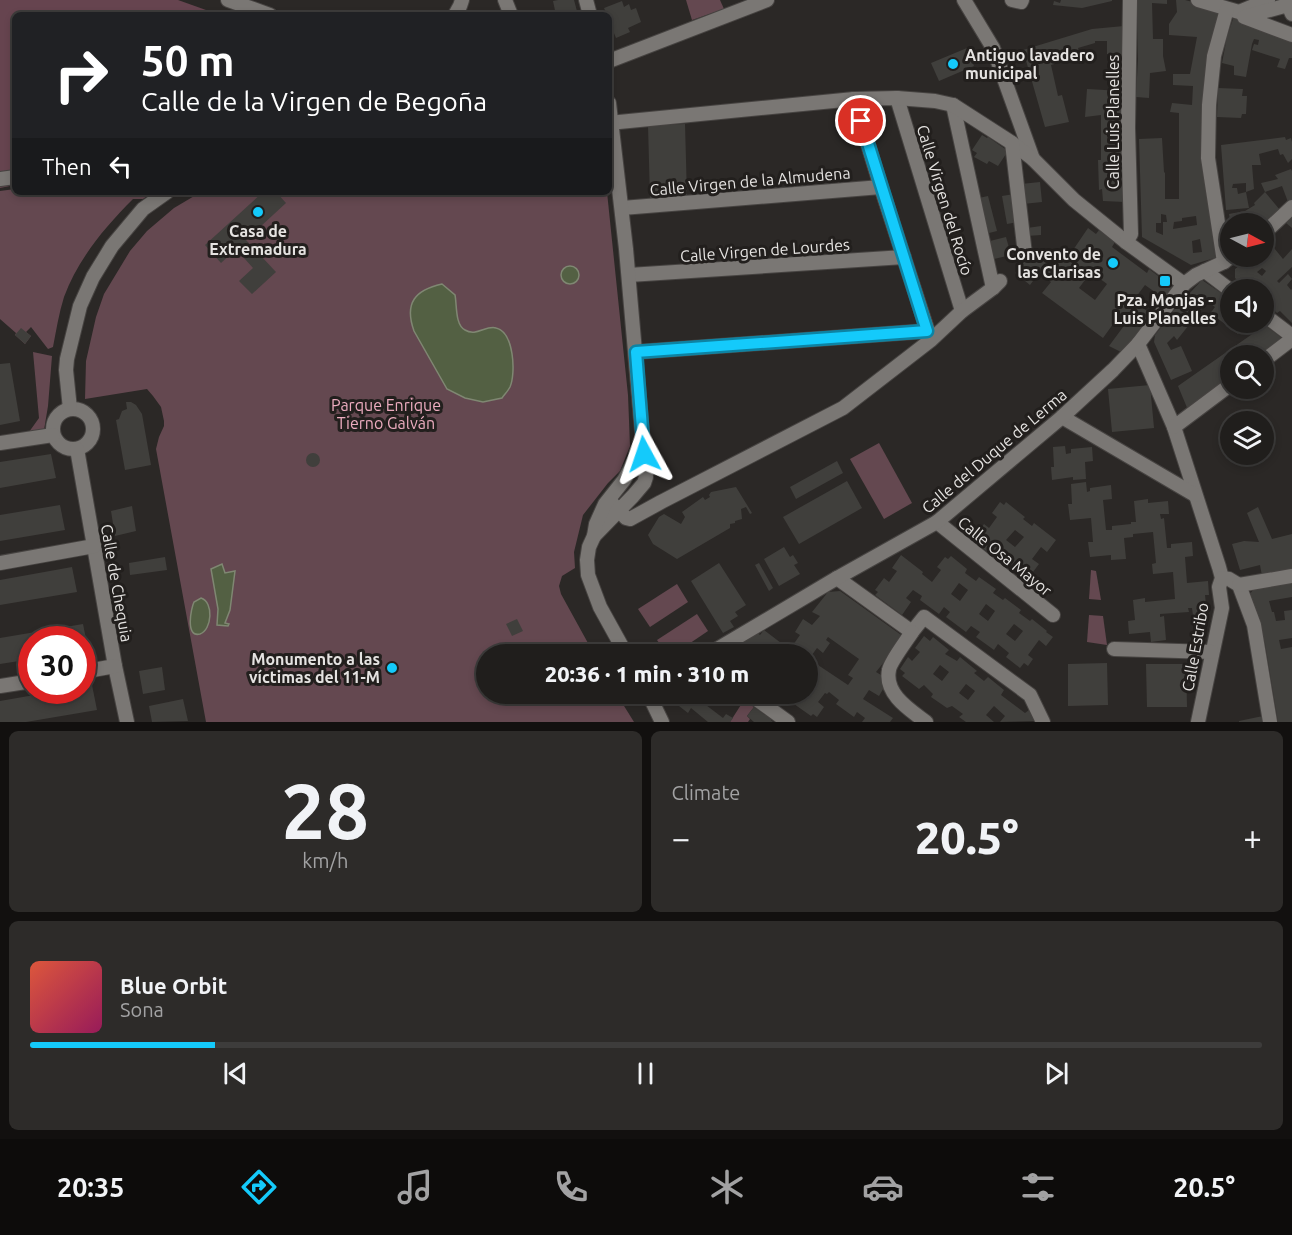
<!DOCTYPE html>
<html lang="en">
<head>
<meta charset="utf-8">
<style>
	body { margin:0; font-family:Ubuntu,sans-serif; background:#2d2b29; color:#f1f3f6; height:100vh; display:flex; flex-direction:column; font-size:22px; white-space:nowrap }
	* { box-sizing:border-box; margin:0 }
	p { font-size:20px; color:#a2a2a3 }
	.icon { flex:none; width:33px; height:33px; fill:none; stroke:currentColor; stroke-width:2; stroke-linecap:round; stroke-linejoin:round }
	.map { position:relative; height:722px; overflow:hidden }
	.details { display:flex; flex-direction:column; gap:9px; padding:9px; background:#12100f; flex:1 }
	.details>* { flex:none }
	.banner { position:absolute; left:12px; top:12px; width:600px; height:183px; border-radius:9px; box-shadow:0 3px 9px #0003,0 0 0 2px #3d3c3b; background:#202124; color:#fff; overflow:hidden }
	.needle { width:39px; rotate:97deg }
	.controls { position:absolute; left:1220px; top:213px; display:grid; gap:12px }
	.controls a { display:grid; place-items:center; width:54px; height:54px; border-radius:50%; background:#201e1c; box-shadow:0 3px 9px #0003,0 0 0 2px #3d3c3b; font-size:30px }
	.speed { position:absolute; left:18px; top:626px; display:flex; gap:12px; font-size:30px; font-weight:700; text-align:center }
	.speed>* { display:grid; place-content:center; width:78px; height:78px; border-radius:50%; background:#201e1c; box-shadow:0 3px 9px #0003,0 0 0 2px #3d3c3b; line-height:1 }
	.speed .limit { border:9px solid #d22; background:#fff; color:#111 }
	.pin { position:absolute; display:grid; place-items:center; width:51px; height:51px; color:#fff; margin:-26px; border:3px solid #fff; border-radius:50%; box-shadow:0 2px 6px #0007 }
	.me { position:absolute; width:66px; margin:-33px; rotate:355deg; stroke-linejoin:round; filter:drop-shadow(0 0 4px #0008) }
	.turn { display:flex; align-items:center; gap:21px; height:126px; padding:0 30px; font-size:27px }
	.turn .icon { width:78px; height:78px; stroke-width:2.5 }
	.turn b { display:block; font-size:42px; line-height:51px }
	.then { display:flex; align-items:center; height:57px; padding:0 30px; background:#0003; gap:12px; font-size:22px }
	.big { font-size:45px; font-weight:800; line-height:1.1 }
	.details .tile { flex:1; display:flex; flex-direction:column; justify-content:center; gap:9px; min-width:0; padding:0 21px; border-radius:9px; background:#2d2b29 }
	.details .dial { align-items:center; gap:0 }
	.dial b { font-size:78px; line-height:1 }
	.song { display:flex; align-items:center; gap:18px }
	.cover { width:72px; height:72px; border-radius:9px; background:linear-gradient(135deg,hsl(10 70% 55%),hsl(330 70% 35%)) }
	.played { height:6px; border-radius:3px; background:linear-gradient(90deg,#14cafb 15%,#3d3c3b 15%) }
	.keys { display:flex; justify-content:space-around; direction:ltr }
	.heat { display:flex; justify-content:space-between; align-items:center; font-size:33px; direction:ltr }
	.details .tiles { flex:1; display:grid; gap:9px; grid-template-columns:1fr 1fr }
	.tile:last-child { grid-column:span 2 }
	.trip { position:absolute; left:476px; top:644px; width:342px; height:60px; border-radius:30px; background:#201e1c; box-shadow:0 3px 9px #0003,0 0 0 2px #3d3c3b; font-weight:800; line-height:60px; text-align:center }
	.menu { display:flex; height:96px; justify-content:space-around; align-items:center; background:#0d0c0b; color:#a2a2a3 }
	.menu .icon { width:42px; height:42px }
	.menu .on { color:#14cafb }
	.menu b { font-size:27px; color:#f1f3f6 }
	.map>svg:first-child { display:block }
	.green { fill:#644850 }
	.forest { fill:#66444f }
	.water { fill:#536043; stroke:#7f8772; stroke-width:1.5 }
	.building { fill:#403f3c; fill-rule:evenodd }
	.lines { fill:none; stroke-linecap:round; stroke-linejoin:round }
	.minor-casing { stroke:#464341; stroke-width:16 }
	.minor { stroke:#7a7774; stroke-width:14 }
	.route-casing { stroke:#0d83a3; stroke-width:15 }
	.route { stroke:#14cafb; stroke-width:10 }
	.poi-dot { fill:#14cafb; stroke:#221f1d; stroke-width:2 }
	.labels { text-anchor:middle; stroke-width:6; stroke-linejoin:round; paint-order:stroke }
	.poi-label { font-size:16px; font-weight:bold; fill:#e5e3e1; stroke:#221f1d }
	.street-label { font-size:16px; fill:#e5e3e1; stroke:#221f1d }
	.park-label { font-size:16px; fill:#ecacbf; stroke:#221f1d }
</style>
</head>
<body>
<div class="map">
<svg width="1292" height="722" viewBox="0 0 1292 722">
	<rect width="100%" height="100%" fill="#2b2826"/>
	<g class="green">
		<path d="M686 0H720L724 9 692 20Z"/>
		<path d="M15 189V192H153L143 199H133C105 227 78 259 64 297 59 313 56 331 53 347L48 349 31 327 26 332 31 336 25 344 15 335 16 333 0 319V191Z"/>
		<path d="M201 192H607L628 395 630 446 620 471 608 483 583 515 574 552 575 568 562 576 559 586 561 594 594 654H486V693H616L634 722H206L156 449 159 437 164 426V421L161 407 153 396 147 389 85 399 86 361 96 317 104 294 130 251 147 231 174 208Z"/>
		<path d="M33 352 52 356 48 406 44 430 29 432 39 418Z"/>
		<path d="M879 443 912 503 884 519 850 459Z"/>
		<path d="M1091 570 1096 571 1101 600 1089 599Z"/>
		<path d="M677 584 688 602 650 627 638 609Z"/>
		<path d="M697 614 708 631 674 654H667L657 640Z"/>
		<path d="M1089 615 1103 616 1107 645 1087 642Z"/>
		<path d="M744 700 754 707 747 716 750 719 748 722H730Z"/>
	</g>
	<path class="forest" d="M0 0H178L220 15H15V185L0 188Z"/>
	<g class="water">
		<circle cx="570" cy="275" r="9"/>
		<path d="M442 284 455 295C457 305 455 325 465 330 476 337 486 325 496 328 514 332 516 373 510 387 508 391 504 395 502 398L483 402 465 398 447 389 414 331C404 303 415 290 442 284Z"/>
		<path d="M222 564 225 573 235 571 230 610 225 623 229 624 228 626 217 625 218 609 211 569Z"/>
		<path d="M201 598C214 602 212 630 200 634 185 638 191 608 194 602Z"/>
	</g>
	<g class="building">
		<path d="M558 0H574L578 15H556L553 1Z"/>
		<path d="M1061 0H1112V1L1082 8 1053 5 1054 1 1060 3Z"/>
		<path d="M1137 0H1167V4L1152 3 1153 39H1163V56L1166 71 1150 73 1149 98 1136 97 1138 59Z"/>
		<path d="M1176 0H1185L1224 10 1210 75 1218 257 1191 265 1142 237 1139 139 1162 138 1164 172 1165 173V199H1179V113L1170 112 1172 103 1192 105 1193 86 1173 85V74H1190L1197 37 1169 35V24L1177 12ZM1161 214 1166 215 1167 222H1163V235L1156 232V223H1161ZM1196 216 1197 225 1173 229 1174 222 1182 221V218ZM1200 239 1202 252 1193 253 1192 241Z"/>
		<path d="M622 1 624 7 629 4 631 10 636 8 641 22 628 28 630 32 616 38 609 21V15H607L604 8Z"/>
		<path d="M1239 17 1292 37V58H1289L1285 69 1277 67 1280 59 1252 50 1254 44 1258 45 1259 40 1254 39 1252 44 1246 77 1234 75V66L1222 63 1227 37 1233 19Z"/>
		<path d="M1124 26V54H1107V41H1095V43L1078 48 1080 56 1051 65 1058 96 1062 95 1069 122 1045 127 1023 50 1092 29Z"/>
		<path d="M967 48 974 66 939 81 931 63Z"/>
		<path d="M1218 88 1243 89 1242 96H1247L1246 114H1242L1241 118 1217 117Z"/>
		<path d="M1087 89 1122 91 1125 202 1103 201 1102 189 1099 190 1098 160H1101V115L1085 117Z"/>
		<path d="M685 124 687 197 650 198 648 125Z"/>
		<path d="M982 135 987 138 988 137 1008 151 998 166 989 161 987 164 974 157 977 153 972 150Z"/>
		<path d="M1285 137 1286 140 1291 138 1292 142V159L1288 163 1283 154 1280 155 1278 149 1259 154 1261 165H1252L1254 189 1246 192V183L1233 184 1232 188H1237L1238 194 1246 192 1249 208 1226 210 1221 145Z"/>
		<path d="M1291 169 1292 171V199L1288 202 1282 186 1265 192 1261 183 1278 179 1275 175Z"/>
		<path d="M1040 182 1042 202 1023 204 1021 184Z"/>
		<path d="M263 192H276L286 203 246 240 276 272 252 294 239 281 253 268 236 249 221 263 205 245Z"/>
		<path d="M1265 192 1280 210 1263 227V224H1231L1229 214 1245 211 1255 205 1254 203Z"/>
		<path d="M1014 194 1018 222 1007 224 1002 196Z"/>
		<path d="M988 196 997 231 989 233 979 198Z"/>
		<path d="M1292 216V228L1286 223Z"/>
		<path d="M1041 226V235L1027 236V228Z"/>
		<path d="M1088 228 1096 234 1099 230 1115 242 1112 247 1147 273 1149 269 1174 288 1159 307 1153 303 1159 295 1145 285 1133 301 1154 316 1125 354 1109 346 1129 319 1121 313 1103 338 1042 293 1051 282 1039 273 1030 285 1015 273 1031 252 1053 268 1065 253 1069 256ZM1091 272 1107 284 1095 300 1079 288Z"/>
		<path d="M1006 237 1011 255 994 259 990 241Z"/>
		<path d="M1266 238 1283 259 1292 249V267L1277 281 1279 283 1288 274 1292 279 1287 285 1291 290 1292 289V323L1280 311 1277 313 1263 299V290H1249L1235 278V269L1252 256H1263V241ZM1262 268 1266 271 1262 276 1257 272Z"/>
		<path d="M1202 280 1230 299V322H1249L1238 334 1217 318 1209 327 1203 323 1215 307 1201 297 1198 302 1204 306 1177 340 1174 336 1167 343 1171 350 1181 346 1192 371 1171 380 1154 342 1155 335 1175 309Z"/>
		<path d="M1250 322H1261L1283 339 1261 356H1230V378L1188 410 1178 386 1258 330Z"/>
		<path d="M21 328 31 336 25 344 15 335Z"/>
		<path d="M10 363 20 421 0 425V364Z"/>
		<path d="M1150 385 1154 428 1112 432 1108 389Z"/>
		<path d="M126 402H131L136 405 142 414 151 465 125 470 116 420 119 419 122 411 127 409Z"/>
		<path d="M1065 446 1066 454 1071 453V449L1092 447 1093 461 1085 462 1086 479 1073 480V477L1052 480 1051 467H1054L1053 447Z"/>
		<circle cx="313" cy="460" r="7"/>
		<path d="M51 454 56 478 0 488V462Z"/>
		<path d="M837 461 843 473 796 499 790 487Z"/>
		<path d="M847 481 862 508 799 544 783 517Z"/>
		<path d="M1086 482 1087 492 1090 491V488L1111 485 1112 499 1103 500 1106 530H1112V526L1131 524V522H1136L1134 501 1148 499V503L1168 501 1169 514H1160L1161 519 1164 518 1167 548H1171V544L1192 542 1193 556 1185 557 1187 583 1208 581 1209 595H1205L1207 615 1193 616 1192 608H1188L1189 612 1160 614V617L1164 616 1166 640 1151 642 1150 632 1129 634 1128 621 1135 620 1133 600 1145 598V602L1175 599 1173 572 1153 574 1152 564 1156 563 1153 532 1133 534V537L1124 538 1126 559 1111 560V555L1090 557 1088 542H1093L1091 518 1070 520 1068 504H1072L1071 484Z"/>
		<path d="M736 487 752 513 750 514 746 507 741 509 742 519 735 521V523L730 524V528L677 559 653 544 648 535 659 517 664 514 681 524 685 517 682 512 703 497 705 500 710 497 709 495 711 492Z"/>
		<path d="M1000 502 1004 505 1006 502 1025 517 1023 519 1032 526 1034 523 1056 540 1047 552 1041 547 1032 559 1039 564 1033 572 1027 567 1021 574 1005 561 1007 558 1002 553 997 559 976 543 980 538 976 535 984 524 989 528 997 517 992 513ZM1015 530 1024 537 1015 547 1006 540Z"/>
		<path d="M60 505 65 530 0 541V515Z"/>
		<path d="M132 506 136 531 115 536 111 511Z"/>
		<path d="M1258 507 1272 539 1292 534V571L1262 576 1260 565 1240 570 1232 544 1244 541 1259 542 1247 513Z"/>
		<path d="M784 547 790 557 793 555 798 563 794 565 800 574 779 586 764 559Z"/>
		<path d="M901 555 923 572 922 574 932 582 941 570 937 567 945 557 948 559 951 556 967 569 965 573 976 581 979 577 996 589 993 593 1003 600 1005 598 1021 610 1019 613 1030 621 1032 619 1047 631 1046 632 1053 637 1046 646 1039 640 1028 655 1033 659 1028 666 1024 663 1020 668 1006 657 1009 653 998 644 994 650 976 637 980 632 971 626 966 632 946 617 950 612 944 607 939 614 920 600 922 596 913 590 906 598 911 602 902 615 875 595 878 592 875 590 884 578 889 582 897 571 892 568ZM959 583 968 590 960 601 951 594ZM986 604 995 611 988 621 979 614ZM1014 624 1023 631 1015 641 1006 634Z"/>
		<path d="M165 557 167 570 130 575 129 563Z"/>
		<path d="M719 563 746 605 735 612 738 616 730 621 734 627 723 633 691 581Z"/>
		<path d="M759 563 773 588 769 591 755 565Z"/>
		<path d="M72 567 77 592 0 605V580Z"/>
		<path d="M1292 582V597L1269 601 1272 612H1274L1276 621 1285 620 1284 611 1292 610V638L1279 640 1281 649 1292 647V722H1278L1265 643 1250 594 1255 587Z"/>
		<path d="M840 591 904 637 876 672 886 678V684L879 696 869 690 863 699 893 718 890 722H862L865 718 857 712 854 717 836 704 839 700 829 692 827 694 825 693 818 702 824 707 817 717 813 714 811 716 794 704 797 699 791 696 794 693H807V686L813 678 807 674V654H736L739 651 743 654 749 645 744 641 753 629 760 635 764 630 781 643 779 646 783 649 788 642 793 645 800 635 795 632 803 619 812 625 820 616 812 612 828 592ZM828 637 859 659 848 675 853 678 848 685 809 659 817 648 823 653 830 643 826 640Z"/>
		<path d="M517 619 523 631 512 636 506 624Z"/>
		<path d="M83 624 88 649 82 650V639H32V659L0 664V638Z"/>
		<path d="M924 636 930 641 933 637 949 650 945 654 957 661 960 657 977 671 974 673 984 681 988 677 1004 690 1001 695 1025 713 1029 710 1036 721 1000 722 1005 716 994 706 986 715 994 722H966L959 717 963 714 952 706 947 708 931 697 933 694 924 685 919 689 902 676 905 673 900 669 908 657 912 661 920 652 915 648ZM940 665 949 672 942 681 933 674ZM966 684 975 691 968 700 959 693Z"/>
		<path d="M1107 663 1108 705 1068 706V664Z"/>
		<path d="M1146 664H1186L1187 707H1147Z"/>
		<path d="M162 667 165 690 143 694 139 671Z"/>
		<path d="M92 685 97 710 26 722H0V701L63 690H82V687Z"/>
		<path d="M677 693H709L702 702 723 718 726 714 733 718 730 722H708L691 708 688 713 679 706 681 704 674 698Z"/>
		<path d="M183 699 188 721 152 722 149 706Z"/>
		<path d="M754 707 765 715 768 711 775 716 771 720 773 722H754L747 716Z"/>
		<path d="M1263 716 1264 722H1239V721Z"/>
	</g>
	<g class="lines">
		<defs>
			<g id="minor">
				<path d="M228 0 270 15"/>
				<path d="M505 0 511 15"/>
				<path d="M586 0 590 15"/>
				<path d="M964 0 993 48 1033 159"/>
				<path d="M1012 0 1021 2 1022 0"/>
				<path d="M1198 0 1239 12 1268 0"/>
				<path d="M1292 14 1288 5 1244 17 1292 35"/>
				<path d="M455 15 460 6 462 0"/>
				<path d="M609 61 767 0"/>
				<path d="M897 98 962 311"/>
				<path d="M854 99 881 187 930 338"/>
				<path d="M953 105 993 288"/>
				<path d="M609 123 854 99 897 98 935 101 953 105 1012 143 1033 159 1074 200 1126 242 1184 284"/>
				<path d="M1012 143 1025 254"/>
				<path d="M0 179 15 177"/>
				<path d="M622 208 881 187"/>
				<path d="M1263 234 1292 207"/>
				<path d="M1126 242 1131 234 1128 128 1130 0"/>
				<path d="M1224 262 1208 158 1209 105 1214 56 1227 9"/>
				<path d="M1205 271 1230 290"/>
				<path d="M629 275 904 257"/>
				<path d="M1263 314 1292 336"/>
				<path d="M1138 344 1174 427 1219 567 1222 578 1219 587 1222 608 1198 722"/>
				<path d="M636 352 927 331"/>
				<path d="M1263 361 1292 339"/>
				<circle cx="73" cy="429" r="20"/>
				<path d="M70 409 66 370 67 359 80 306 93 277 112 246 143 209 167 192"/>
				<path d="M1062 417 1195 495"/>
				<path d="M1174 427 1230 385"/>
				<path d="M0 443 53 435"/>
				<path d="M77 449 115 666 127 722"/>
				<path d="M609 500 626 518 630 519 661 502 843 408 931 340 962 311 993 288 1000 281"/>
				<path d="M937 522 1053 615"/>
				<path d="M594 536 633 496 644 483 646 477 626 249 609 103"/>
				<path d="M0 563 94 546"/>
				<path d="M837 578 912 632 924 617 1030 695 1043 722"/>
				<path d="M1222 578 1229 579 1239 585 1254 625 1270 722"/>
				<path d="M1239 585 1292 576"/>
				<path d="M912 632C907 640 890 662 889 670 884 694 910 710 926 722"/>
				<path d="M1114 649 1212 652"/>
				<path d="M626 654 600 607 588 575 587 560 589 547 594 536 596 524 605 504 624 480 635 460 641 444"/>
				<path d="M709 654 837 578 937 522 1062 417 1113 370 1138 344 1184 284 1196 275 1224 262 1232 256"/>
				<path d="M82 672 115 666"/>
				<path d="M0 686 32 681"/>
				<path d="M648 693 662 722"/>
				<path d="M748 693 788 722"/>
			</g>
		</defs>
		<use href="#minor" class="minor-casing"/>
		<use href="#minor" class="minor"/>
	</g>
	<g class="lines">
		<defs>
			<path id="route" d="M644 454 636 352 927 331 861 121"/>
		</defs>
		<use href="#route" class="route-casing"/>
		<use href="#route" class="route"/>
	</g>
	<g class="poi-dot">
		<circle cx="953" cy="64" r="6"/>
		<circle cx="258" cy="212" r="6"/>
		<circle cx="1113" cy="263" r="6"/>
		<rect x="1159" y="275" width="12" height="12" rx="3"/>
		<circle cx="392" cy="668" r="6"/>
	</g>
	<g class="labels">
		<g class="poi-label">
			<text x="965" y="61" text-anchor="start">Antiguo lavadero<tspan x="965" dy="18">municipal</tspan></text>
			<text x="258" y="237">Casa de<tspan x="258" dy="18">Extremadura</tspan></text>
			<text x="1101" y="260" text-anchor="end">Convento de<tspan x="1101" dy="18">las Clarisas</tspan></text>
			<text x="1165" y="306">Pza. Monjas -<tspan x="1165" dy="18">Luis Planelles</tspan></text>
			<text x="380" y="665" text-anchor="end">Monumento a las<tspan x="380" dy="18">víctimas del 11-M</tspan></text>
		</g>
		<g class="street-label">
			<text transform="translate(1113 122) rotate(-90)" y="6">Calle Luis Planelles</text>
			<text transform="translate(750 181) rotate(-5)" y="6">Calle Virgen de la Almudena</text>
			<text transform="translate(945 200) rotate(73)" y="6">Calle Virgen del Rocío</text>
			<text transform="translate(765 250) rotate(-4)" y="6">Calle Virgen de Lourdes</text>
			<text transform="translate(994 451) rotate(-40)" y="6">Calle del Duque de Lerma</text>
			<text transform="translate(1005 556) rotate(39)" y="6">Calle Osa Mayor</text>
			<text transform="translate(117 583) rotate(80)" y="6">Calle de Chequia</text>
			<text transform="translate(1195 647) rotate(-80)" y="6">Calle Estribo</text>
		</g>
		<g class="park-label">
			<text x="386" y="411">Parque Enrique<tspan x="386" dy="18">Tierno Galván</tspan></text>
		</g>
	</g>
</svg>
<div class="controls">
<a><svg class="needle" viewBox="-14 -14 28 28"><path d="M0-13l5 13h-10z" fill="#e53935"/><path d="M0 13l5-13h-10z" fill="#a2a2a3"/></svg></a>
<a><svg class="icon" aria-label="sound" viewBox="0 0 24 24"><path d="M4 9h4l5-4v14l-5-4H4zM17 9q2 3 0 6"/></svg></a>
<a><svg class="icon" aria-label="search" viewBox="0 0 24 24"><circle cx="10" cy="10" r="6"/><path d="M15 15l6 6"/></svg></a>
<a><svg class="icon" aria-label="layers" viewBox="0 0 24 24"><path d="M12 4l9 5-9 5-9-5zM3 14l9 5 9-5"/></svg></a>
</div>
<div class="speed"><div class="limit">30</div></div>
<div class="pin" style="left:861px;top:121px;background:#d93025"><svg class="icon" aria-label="arrive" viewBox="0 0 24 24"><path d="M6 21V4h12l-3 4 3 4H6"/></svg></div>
<svg class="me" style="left:644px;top:454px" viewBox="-20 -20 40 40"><path d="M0-17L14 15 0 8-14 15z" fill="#14cafb" stroke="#fff" stroke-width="4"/></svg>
<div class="trip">20:36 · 1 min · 310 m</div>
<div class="banner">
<div class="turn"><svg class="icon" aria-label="right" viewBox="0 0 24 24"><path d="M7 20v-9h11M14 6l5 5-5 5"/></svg><div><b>50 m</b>Calle de la Virgen de Begoña</div></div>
<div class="then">Then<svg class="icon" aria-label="left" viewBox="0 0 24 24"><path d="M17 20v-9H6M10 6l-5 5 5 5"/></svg></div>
</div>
</div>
<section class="details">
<div class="tiles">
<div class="tile dial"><b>28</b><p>km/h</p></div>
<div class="tile"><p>Climate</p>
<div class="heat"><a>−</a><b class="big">20.5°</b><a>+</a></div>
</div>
<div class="tile">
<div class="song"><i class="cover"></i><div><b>Blue Orbit</b><p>Sona</p></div></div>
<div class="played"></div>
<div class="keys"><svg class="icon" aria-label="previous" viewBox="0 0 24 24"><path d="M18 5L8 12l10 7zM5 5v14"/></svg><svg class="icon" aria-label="pause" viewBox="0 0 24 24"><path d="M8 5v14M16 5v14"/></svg><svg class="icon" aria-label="next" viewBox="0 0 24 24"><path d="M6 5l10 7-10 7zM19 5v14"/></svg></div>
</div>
</div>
</section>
<nav class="menu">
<b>20:35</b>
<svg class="icon on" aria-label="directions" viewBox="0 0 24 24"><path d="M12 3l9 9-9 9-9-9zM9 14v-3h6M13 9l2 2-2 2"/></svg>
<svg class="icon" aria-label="music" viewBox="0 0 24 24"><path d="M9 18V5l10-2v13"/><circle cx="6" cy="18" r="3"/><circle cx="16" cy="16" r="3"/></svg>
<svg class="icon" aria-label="phone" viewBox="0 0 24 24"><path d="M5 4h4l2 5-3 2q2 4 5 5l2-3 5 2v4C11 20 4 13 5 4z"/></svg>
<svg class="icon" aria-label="climate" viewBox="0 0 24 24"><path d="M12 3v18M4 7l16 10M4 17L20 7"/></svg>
<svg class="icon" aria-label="car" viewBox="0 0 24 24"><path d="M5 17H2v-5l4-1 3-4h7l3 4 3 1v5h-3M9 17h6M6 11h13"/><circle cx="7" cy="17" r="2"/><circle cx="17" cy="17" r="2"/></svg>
<svg class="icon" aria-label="filters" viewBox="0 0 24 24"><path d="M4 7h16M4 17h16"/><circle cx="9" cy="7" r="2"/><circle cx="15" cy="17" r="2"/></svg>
<b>20.5°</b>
</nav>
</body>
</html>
